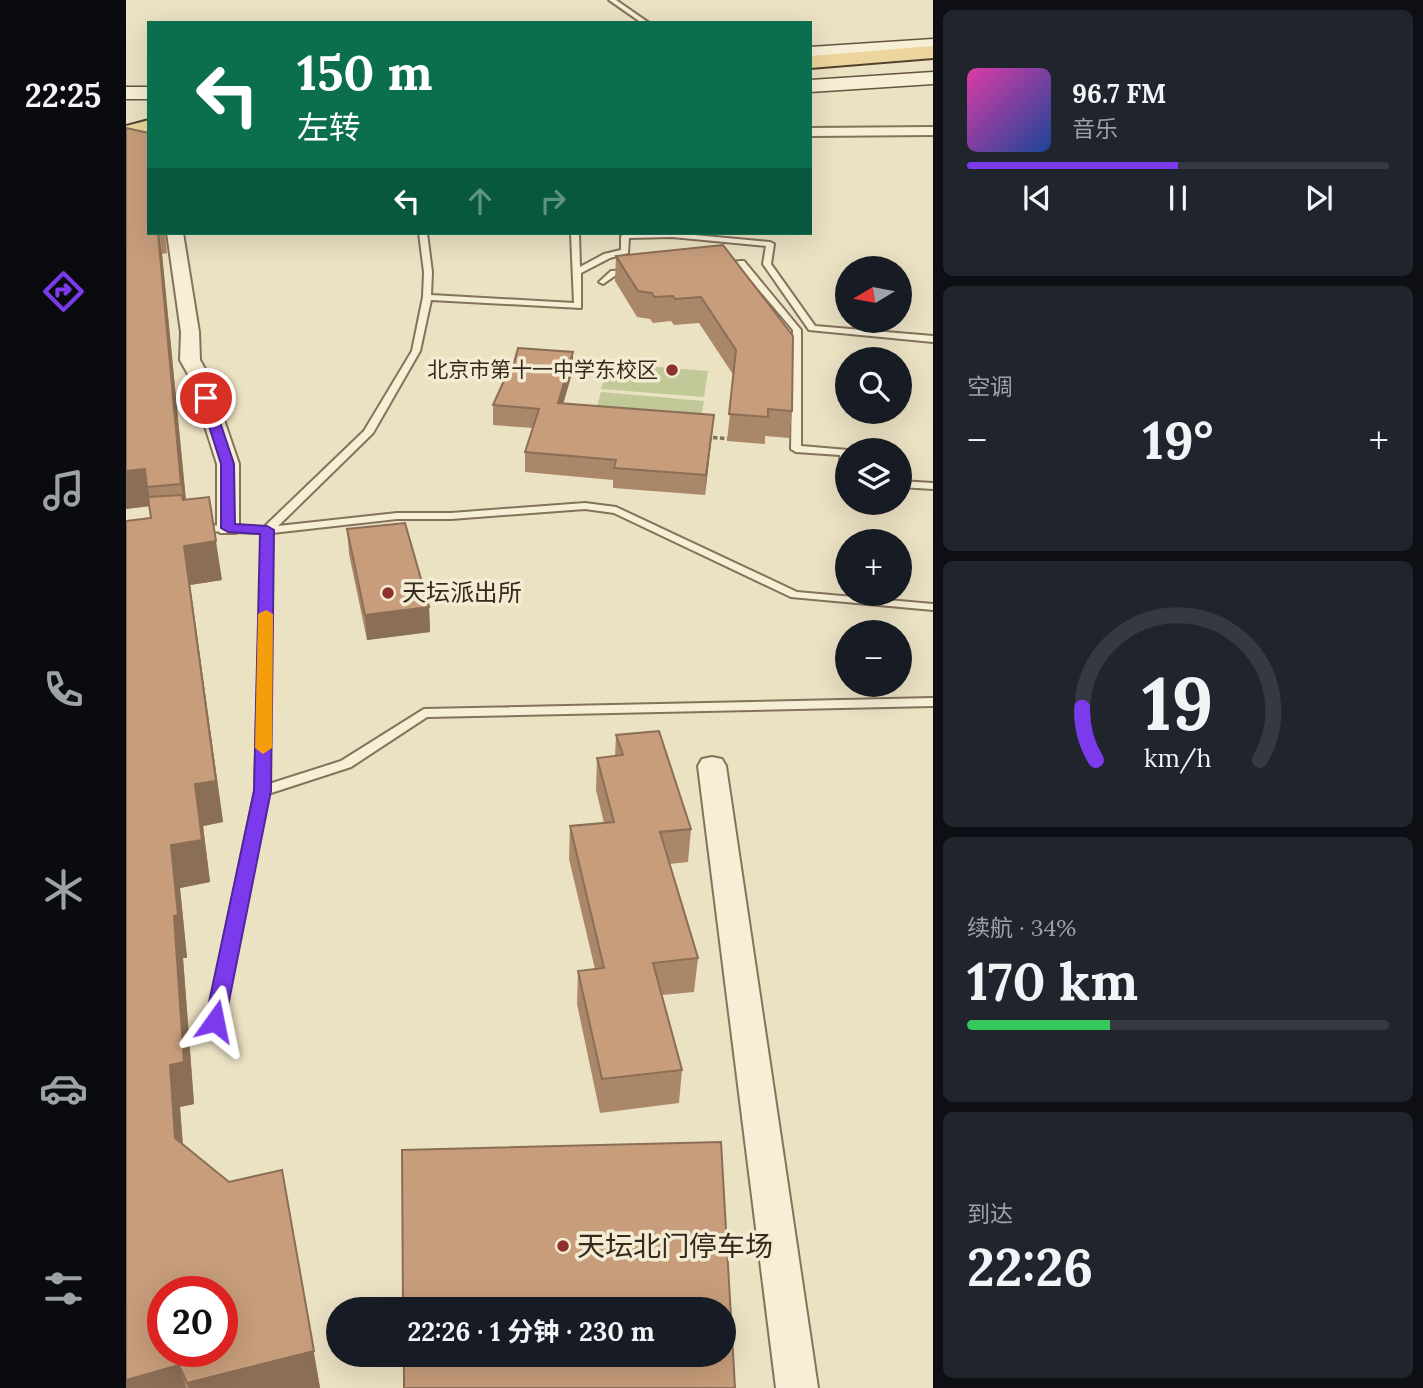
<!DOCTYPE html>
<html lang="zh">
<head>
<meta charset="utf-8">
<style>
	body { margin:0; font-family:Lora,"Noto Sans SC",serif; background:#20242c; color:#f1f3f6; height:100vh; display:flex; flex-direction:column; font-size:26px; white-space:nowrap }
	* { box-sizing:border-box; margin:0 }
	p { font-size:23px; color:#9ea1a6 }
	.icon { flex:none; width:38px; height:38px; fill:none; stroke:currentColor; stroke-width:2; stroke-linecap:round; stroke-linejoin:round }
	.map { position:relative; flex:1; overflow:hidden }
	.drawer { display:flex; flex-direction:column; gap:10px; padding:10px; background:#0d0f14; width:490px }
	.drawer>* { flex:none }
	.guide { position:absolute; left:21px; top:21px; width:665px; height:214px; border-radius:0px; box-shadow:0 7px 28px #0002; background:#0b6e4f; color:#fff; overflow:hidden }
	.needle { width:46px; rotate:260deg }
	.tools { position:absolute; left:709px; top:256px; display:grid; gap:14px }
	.tools a { display:grid; place-items:center; width:77px; height:77px; border-radius:50%; background:#171b24; box-shadow:0 7px 28px #0002; font-size:35px }
	.speed { position:absolute; left:21px; top:1276px; display:flex; gap:14px; font-size:35px; font-weight:700; text-align:center }
	.speed>* { display:grid; place-content:center; width:91px; height:91px; border-radius:50%; background:#171b24; box-shadow:0 7px 28px #0002; line-height:1 }
	.speed .limit { border:10px solid #d22; background:#fff; color:#111 }
	.pin { position:absolute; display:grid; place-items:center; width:60px; height:60px; color:#fff; margin:-30px; border:4px solid #fff; border-radius:50%; box-shadow:0 2px 7px #0007 }
	.me { position:absolute; width:77px; margin:-38px; rotate:12deg; stroke-linejoin:round; filter:drop-shadow(0 0 5px #0008) }
	.turn { display:flex; align-items:center; gap:24px; height:147px; padding:0 35px; font-size:32px }
	.turn .icon { width:91px; height:91px; stroke-width:2.5 }
	.turn b { display:block; font-size:49px; line-height:60px }
	.lanes { display:flex; align-items:center; height:66px; padding:0 35px; background:#0003; justify-content:center; gap:35px; direction:ltr }
	.lanes .off { opacity:.35 }
	.big { font-size:52px; font-weight:700; line-height:1.1 }
	.drawer .card { flex:1; display:flex; flex-direction:column; justify-content:center; gap:10px; min-width:0; padding:0 24px; border-radius:10px; background:#20242c }
	.drawer .dial { align-items:center; gap:0 }
	.dial svg { height:182px; overflow:visible; fill:none; stroke:#363941; stroke-width:7; stroke-linecap:round; text-anchor:middle }
	.dial text { fill:#f1f3f6; stroke:none }
	.song { display:flex; align-items:center; gap:21px }
	.cover { width:84px; height:84px; border-radius:10px; background:linear-gradient(135deg,hsl(320 70% 55%),hsl(220 70% 35%)) }
	.played { height:7px; border-radius:4px; background:linear-gradient(90deg,#7c3aed 50%,#363941 50%) }
	.keys { display:flex; justify-content:space-around; direction:ltr }
	.heat { display:flex; justify-content:space-between; align-items:center; font-size:38px; direction:ltr }
	.charge { height:10px; border-radius:5px; background:linear-gradient(90deg,#34c759 34%,#363941 0) }
	.trip { position:absolute; left:200px; top:1297px; width:410px; height:70px; border-radius:35px; background:#171b24; box-shadow:0 7px 28px #0002; font-weight:700; line-height:70px; text-align:center }
	main { display:flex; flex:1; min-height:0 }
	.menu { display:flex; flex-direction:column; width:126px; justify-content:space-around; align-items:center; background:#090b0e; color:#9ea1a6 }
	.menu .icon { width:49px; height:49px }
	.menu .current { color:#7c3aed }
	.menu b { font-size:32px; color:#f1f3f6 }
	.map>svg:first-child { display:block }
	.green { fill:#c1c998 }
	.lines { fill:none; stroke-linecap:round; stroke-linejoin:round }
	.lane-casing { stroke:#84725b; stroke-width:4 }
	.street-casing { stroke:#84725b; stroke-width:4 }
	.secondary-casing { stroke:#66543e; stroke-width:3 }
	.primary-casing { stroke:#52412f; stroke-width:4 }
	.path { stroke:#84725b; stroke-width:3.5; stroke-dasharray:4.5 2.5; stroke-linecap:butt }
	.lane { fill:#f7eed6; fill-rule:evenodd }
	.street { fill:#f7eed6; fill-rule:evenodd }
	.secondary { fill:#f7eed6; fill-rule:evenodd }
	.primary { fill:#edd69d; fill-rule:evenodd }
	.wall { fill:#ab876a }
	.shaded-wall { fill:#8b6e56 }
	.building { fill:#c79d7b; stroke:#8b6e56; stroke-width:2; fill-rule:evenodd }
	.route { fill:#7c3aed; stroke:#51269a; stroke-width:2 }
	.slow { fill:#f59e0b }
	.poi-dot { fill:#90312e; stroke:#f3ebd2; stroke-width:2.5 }
	.labels { text-anchor:middle; stroke-width:7; stroke-linejoin:round; paint-order:stroke }
	.far-poi-label { font-size:21px; fill:#352a1e; stroke:#f3ebd2; text-anchor:end }
	.poi-label { font-size:24px; fill:#352a1e; stroke:#f3ebd2; text-anchor:start }
	.near-poi-label { font-size:28px; fill:#352a1e; stroke:#f3ebd2; text-anchor:start }
</style>
</head>
<body>
<main>
<nav class="menu">
<b>22:25</b>
<svg class="icon current" aria-label="directions" viewBox="0 0 24 24"><path d="M12 3l9 9-9 9-9-9zM9 14v-3h6M13 9l2 2-2 2"/></svg>
<svg class="icon" aria-label="music" viewBox="0 0 24 24"><path d="M9 18V5l10-2v13"/><circle cx="6" cy="18" r="3"/><circle cx="16" cy="16" r="3"/></svg>
<svg class="icon" aria-label="phone" viewBox="0 0 24 24"><path d="M5 4h4l2 5-3 2q2 4 5 5l2-3 5 2v4C11 20 4 13 5 4z"/></svg>
<svg class="icon" aria-label="climate" viewBox="0 0 24 24"><path d="M12 3v18M4 7l16 10M4 17L20 7"/></svg>
<svg class="icon" aria-label="car" viewBox="0 0 24 24"><path d="M5 17H2v-5l4-1 3-4h7l3 4 3 1v5h-3M9 17h6M6 11h13"/><circle cx="7" cy="17" r="2"/><circle cx="17" cy="17" r="2"/></svg>
<svg class="icon" aria-label="filters" viewBox="0 0 24 24"><path d="M4 7h16M4 17h16"/><circle cx="9" cy="7" r="2"/><circle cx="15" cy="17" r="2"/></svg>
</nav>
<div class="map">
<svg width="807" height="1388" viewBox="0 0 807 1388">
	<rect width="100%" height="100%" fill="#ebe1c3"/>
	<g class="green">
		<path d="M482 363 582 371 578 397 475 389Z"/>
		<path d="M475 392 578 401 573 428 467 420Z"/>
	</g>
	<g class="lines">
		<defs>
			<g id="lane">
				<path d="M483 0H490L523 23H516Z"/>
				<path d="M293 233H301L306 272 305 295 448 303 445 233H453L454 267 478 254 495 250V236L499 234 547 233 644 242 648 244 645 264 689 326 807 336V342L683 330 637 264 640 246 546 237 503 238 502 253 484 258 455 273V308L305 300 294 351 247 433 152 526 271 513H325L459 503 490 507 671 592 807 604V610L665 597 488 513 459 509 325 519H271L146 533 143 784 215 761 298 709 807 698V706L301 717 225 767 142 794 97 1021 94 1025 89 1027 84 1025 81 1021 129 791 136 533 74 531 69 528 74 525 138 527 238 431 286 351 297 297 298 272Z"/>
				<path d="M615 261H618L675 330V446L722 450 721 483 716 480 714 455 670 452 665 449 667 330 613 266 594 267 590 265 594 263Z"/>
				<path d="M506 270H509V274L490 275 477 284 473 282 485 271Z"/>
				<path d="M774 481 807 483V489L774 487Z"/>
			</g>
			<g id="street">
				<path d="M807 127V135L684 136V128Z"/>
				<path d="M41 233H57L73 332 74 360 83 376 113 464V528L110 533H94L91 528V464L63 376 54 360 55 332Z"/>
				<path d="M586 757 596 759 600 766 692 1388H650L572 766 576 759Z"/>
			</g>
			<g id="secondary">
				<path d="M807 39V49L684 57V47Z"/>
				<path d="M807 72V84L684 92V80Z"/>
				<rect x="0" y="87" width="23" height="12"/>
			</g>
			<g id="primary">
				<path d="M807 46V58L684 68V56Z"/>
				<path d="M23 120V132L0 138V126Z"/>
			</g>
		</defs>
		<use href="#lane" class="lane-casing"/>
		<use href="#street" class="street-casing"/>
		<use href="#secondary" class="secondary-casing"/>
		<use href="#primary" class="primary-casing"/>
		<path class="path" d="M580 437 606 439"/>
		<use href="#lane" class="lane"/>
		<use href="#street" class="street"/>
		<use href="#secondary" class="secondary"/>
		<use href="#primary" class="primary"/>
	</g>
	<g class="wall">
		<path d="M23 233H39L41 253 36 254 60 500 96 580 64 585 97 822 77 826 84 882 54 888 61 958H57L68 1104 54 1107 57 1144 103 1182 156 1170 194 1388H0L25 518 23 506 0 509Z"/>
		<path d="M597 245 666 411 663 438 639 436V444L601 441 608 376 573 323 548 325 545 321 527 323 524 319 511 317 489 281 490 256Z"/>
		<path d="M447 352V370L437 403 588 415 579 495 487 488V480L399 472V452L407 428 367 425V405L385 374Z"/>
		<path d="M221 529 303 607 304 632 241 640 223 554Z"/>
		<path d="M490 735 565 829 562 862 543 864 572 958 568 992 536 995 556 1070 553 1103 474 1113 451 1004 452 971 469 969 443 859 444 826 478 823 470 790 471 758 489 756Z"/>
	</g>
	<g class="shaded-wall">
		<path d="M32 233 36 254 62 522 55 484Z"/>
		<path d="M447 352V370L432 422V403Z"/>
		<path d="M588 415 586 435 579 495 580 475Z"/>
		<path d="M19 469 25 506 0 509V471Z"/>
		<path d="M90 541 96 580 64 585 97 822 77 826 84 882 54 888 61 958H57L68 1104 54 1107 59 1180 49 1138 44 1065 48 916 45 845 69 784 58 546Z"/>
		<path d="M303 607 304 632 241 640 239 615Z"/>
		<path d="M156 1170 194 1388H63L61 1383Z"/>
		<path d="M53 1365 60 1388H0V1380Z"/>
	</g>
	<g class="building">
		<path d="M0 128 23 133V233H32L55 484 21 487 19 469 0 471Z"/>
		<path d="M597 245 667 336 666 411 642 409V417L603 414 610 350 575 297 549 299 547 296 528 297 526 293 512 291 490 256Z"/>
		<path d="M392 348 447 352 432 403 588 415 580 475 488 468 490 460 399 452 413 409 367 405 381 374H385Z"/>
		<path d="M56 495 57 500 83 497 90 541 58 546 90 781 69 784 76 840 45 845 52 915 48 916 58 1062 44 1065 49 1138 103 1182 156 1170 188 1351 61 1383 53 1365 0 1380V521L25 518 22 497ZM37 1292H96V1351H37Z"/>
		<path d="M279 523 303 607 239 615 221 529Z"/>
		<path d="M533 731 565 829 534 832 572 958 527 963 556 1070 476 1079 452 971 478 968 444 826 488 822 471 758 497 755 490 735Z"/>
		<path d="M595 1142 609 1388H278V1354H597V1309H277L276 1150Z"/>
	</g>
	<path class="route" d="M80 395 86 398 108 464 109 524 141 526 148 530 145 791 99 1021 96 1027 89 1029 82 1027 79 1021 128 791 134 534 102 532 95 528V464L74 398Z"/>
	<path class="slow" d="M140 610 147 614 146 748 137 754 129 748 132 614Z"/>
	<g class="poi-dot">
		<circle cx="546" cy="370" r="7"/>
		<circle cx="262" cy="593" r="7"/>
		<circle cx="437" cy="1246" r="7"/>
	</g>
	<g class="labels">
		<g class="far-poi-label">
			<text x="532" y="377">北京市第十一中学东校区</text>
		</g>
		<g class="poi-label">
			<text x="276" y="601">天坛派出所</text>
		</g>
		<g class="near-poi-label">
			<text x="451" y="1256">天坛北门停车场</text>
		</g>
	</g>
</svg>
<div class="tools">
<a><svg class="needle" viewBox="-14 -14 28 28"><path d="M0-13l5 13h-10z" fill="#e53935"/><path d="M0 13l5-13h-10z" fill="#9ea1a6"/></svg></a>
<a><svg class="icon" aria-label="search" viewBox="0 0 24 24"><circle cx="10" cy="10" r="6"/><path d="M15 15l6 6"/></svg></a>
<a><svg class="icon" aria-label="layers" viewBox="0 0 24 24"><path d="M12 4l9 5-9 5-9-5zM3 14l9 5 9-5"/></svg></a>
<a>+</a>
<a>−</a>
</div>
<div class="speed"><div class="limit">20</div></div>
<div class="pin" style="left:80px;top:398px;background:#d93025"><svg class="icon" aria-label="arrive" viewBox="0 0 24 24"><path d="M6 21V4h12l-3 4 3 4H6"/></svg></div>
<svg class="me" style="left:89px;top:1021px" viewBox="-20 -20 40 40"><path d="M0-17L14 15 0 8-14 15z" fill="#7c3aed" stroke="#fff" stroke-width="4"/></svg>
<div class="trip">22:26 · 1 分钟 · 230 m</div>
<div class="guide">
<div class="turn"><svg class="icon" aria-label="left" viewBox="0 0 24 24"><path d="M17 20v-9H6M10 6l-5 5 5 5"/></svg><div><b>150 m</b>左转</div></div>
<div class="lanes"><svg class="icon" aria-label="left" viewBox="0 0 24 24"><path d="M17 20v-9H6M10 6l-5 5 5 5"/></svg><svg class="icon off" aria-label="ahead" viewBox="0 0 24 24"><path d="M12 20V5M6 11l6-6 6 6"/></svg><svg class="icon off" aria-label="right" viewBox="0 0 24 24"><path d="M7 20v-9h11M14 6l5 5-5 5"/></svg></div>
</div>
</div>
<section class="drawer">
<div class="card">
<div class="song"><i class="cover"></i><div><b>96.7 FM</b><p>音乐</p></div></div>
<div class="played"></div>
<div class="keys"><svg class="icon" aria-label="previous" viewBox="0 0 24 24"><path d="M18 5L8 12l10 7zM5 5v14"/></svg><svg class="icon" aria-label="pause" viewBox="0 0 24 24"><path d="M8 5v14M16 5v14"/></svg><svg class="icon" aria-label="next" viewBox="0 0 24 24"><path d="M6 5l10 7-10 7zM19 5v14"/></svg></div>
</div>
<div class="card"><p>空调</p>
<div class="heat"><a>−</a><b class="big">19°</b><a>+</a></div>
</div>
<div class="card dial"><svg viewBox="0 0 100 80">
<path d="M14 69A42 42 0 1 1 86 69"/>
<path d="M14 69A42 42 0 0 1 8 46" stroke="#7c3aed"/>
<text x="50" y="56" font-size="32" font-weight="700">19</text>
<text x="50" y="72" font-size="11">km/h</text>
</svg></div>
<div class="card"><p>续航 · 34%</p><b class="big">170 km</b><div class="charge"></div></div>
<div class="card"><p>到达</p><b class="big">22:26</b></div>
</section>
</main>
</body>
</html>
